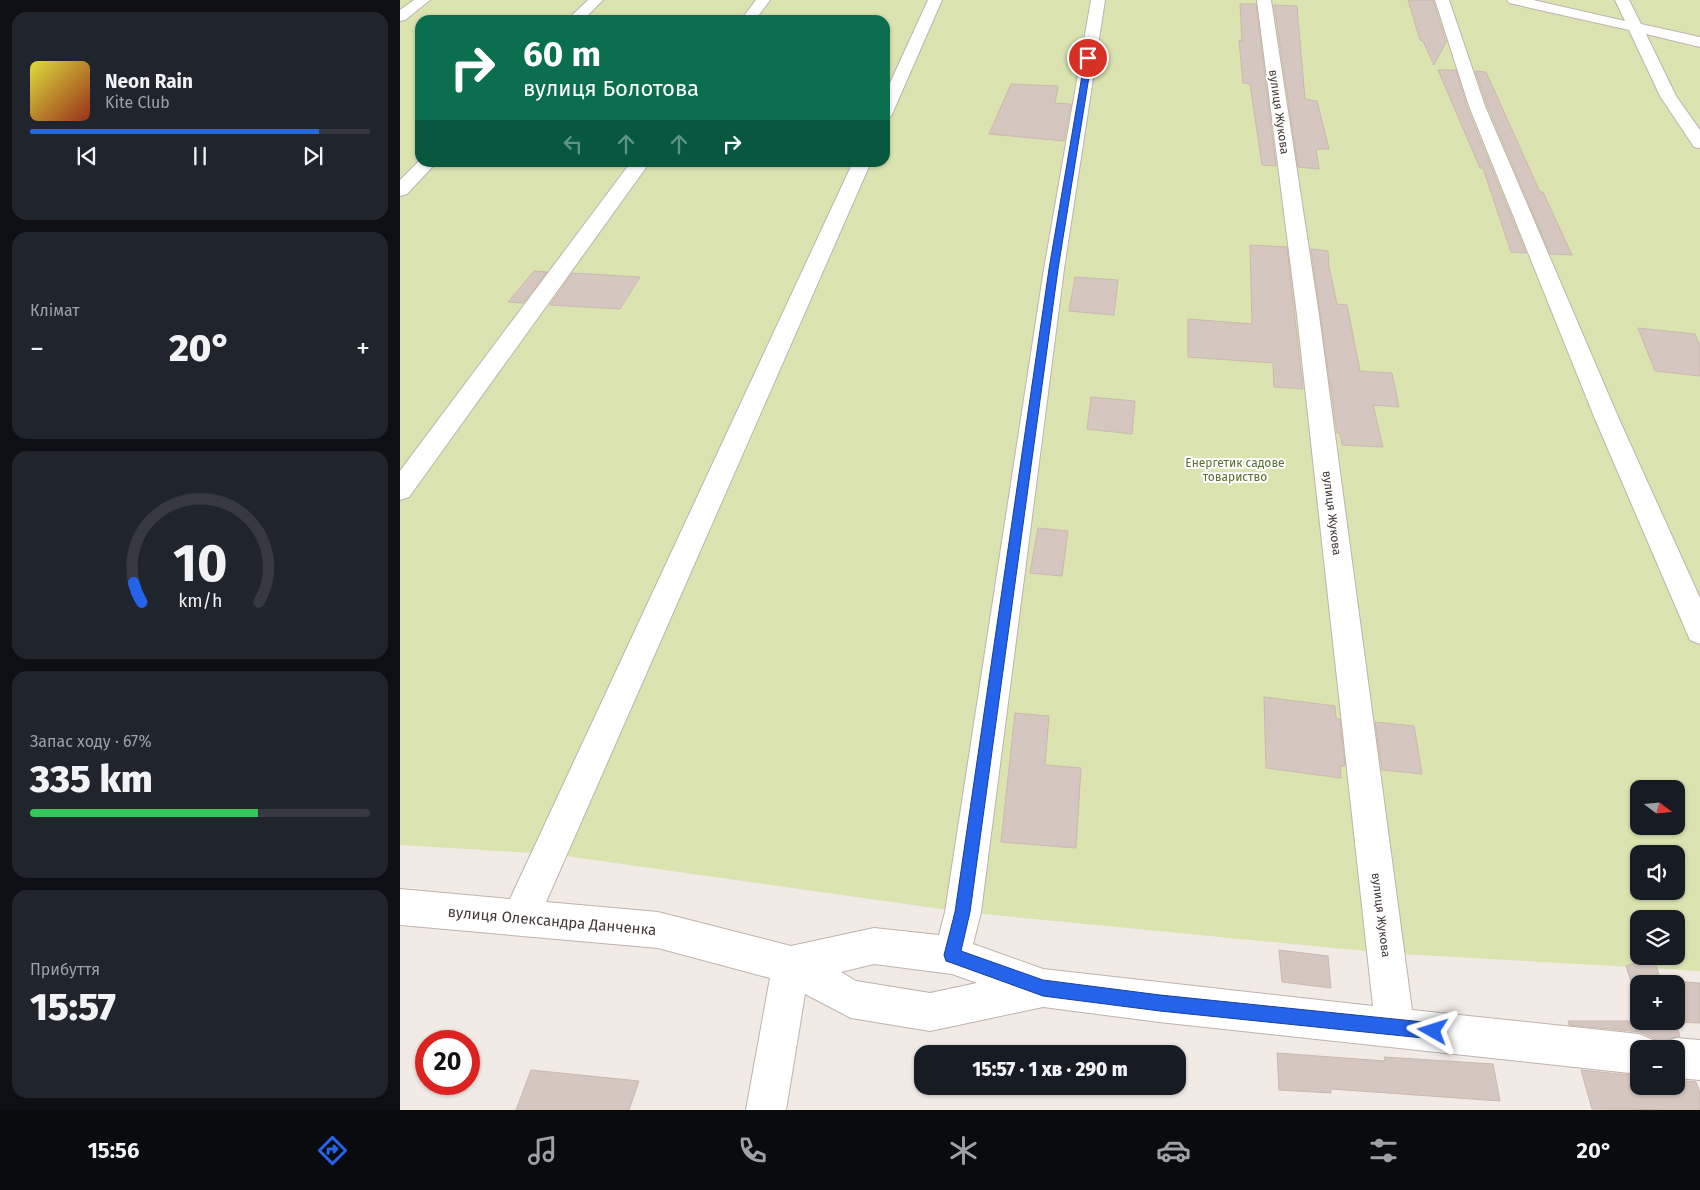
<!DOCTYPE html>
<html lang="uk">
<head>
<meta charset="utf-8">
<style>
	body { margin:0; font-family:"Fira Sans",sans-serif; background:#20242c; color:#f1f3f6; height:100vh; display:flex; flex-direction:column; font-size:19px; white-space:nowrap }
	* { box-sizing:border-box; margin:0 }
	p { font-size:16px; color:#9ea1a6 }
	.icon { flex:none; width:28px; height:28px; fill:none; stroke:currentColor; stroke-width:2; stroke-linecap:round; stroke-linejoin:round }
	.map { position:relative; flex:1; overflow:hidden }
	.panel { display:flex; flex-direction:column; gap:12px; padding:12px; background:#0d0f14; width:400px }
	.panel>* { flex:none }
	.hud { position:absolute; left:15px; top:15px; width:475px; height:152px; border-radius:15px; box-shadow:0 1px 4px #0004; background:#0b6e4f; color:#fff; overflow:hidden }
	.needle { width:32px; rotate:106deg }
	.controls { position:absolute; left:1230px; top:780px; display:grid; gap:10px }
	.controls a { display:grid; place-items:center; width:55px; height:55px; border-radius:10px; background:#171b24; box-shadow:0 1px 4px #0004; font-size:25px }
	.speed { position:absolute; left:15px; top:1030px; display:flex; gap:10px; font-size:25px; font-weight:700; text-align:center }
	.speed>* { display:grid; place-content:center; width:65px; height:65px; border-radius:50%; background:#171b24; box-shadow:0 1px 4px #0004; line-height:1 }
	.speed .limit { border:8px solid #d22; background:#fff; color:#111 }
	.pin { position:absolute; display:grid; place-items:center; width:42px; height:42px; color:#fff; margin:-21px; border:2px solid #fff; border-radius:50%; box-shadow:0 1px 5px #0007 }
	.me { position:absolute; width:55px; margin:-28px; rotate:276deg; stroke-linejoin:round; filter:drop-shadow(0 0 4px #0008) }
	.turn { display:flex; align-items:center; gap:18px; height:105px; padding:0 25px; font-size:22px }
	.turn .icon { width:65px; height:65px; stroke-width:2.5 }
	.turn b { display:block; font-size:35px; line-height:42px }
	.lanes { display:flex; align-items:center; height:48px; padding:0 25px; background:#0003; justify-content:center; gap:25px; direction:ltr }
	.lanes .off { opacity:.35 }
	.big { font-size:38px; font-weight:800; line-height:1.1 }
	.panel .tile { flex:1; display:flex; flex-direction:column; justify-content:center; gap:8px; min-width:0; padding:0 18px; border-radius:15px; background:#20242c }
	.panel .dial { align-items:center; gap:0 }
	.dial svg { height:130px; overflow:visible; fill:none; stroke:#363941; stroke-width:7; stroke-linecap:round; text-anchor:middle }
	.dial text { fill:#f1f3f6; stroke:none }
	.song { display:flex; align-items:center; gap:15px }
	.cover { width:60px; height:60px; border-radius:8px; background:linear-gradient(135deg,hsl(60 70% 55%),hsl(10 70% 35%)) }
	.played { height:5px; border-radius:2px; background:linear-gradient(90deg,#2563eb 85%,#363941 85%) }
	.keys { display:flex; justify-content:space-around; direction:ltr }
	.heat { display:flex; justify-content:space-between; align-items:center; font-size:28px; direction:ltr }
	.charge { height:8px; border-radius:4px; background:linear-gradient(90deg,#34c759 67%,#363941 0) }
	.trip { position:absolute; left:514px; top:1045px; width:272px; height:50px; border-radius:15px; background:#171b24; box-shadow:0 1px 4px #0004; font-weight:800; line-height:50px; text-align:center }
	.tab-bar { display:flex; height:80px; justify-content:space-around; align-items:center; background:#090b0e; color:#9ea1a6 }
	.tab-bar .icon { width:35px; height:35px }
	.tab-bar .selected { color:#2563eb }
	.tab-bar b { font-size:22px; color:#f1f3f6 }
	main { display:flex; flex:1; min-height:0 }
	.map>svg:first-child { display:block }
	.green { fill:#dbe3b1; fill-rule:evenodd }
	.building { fill:#d5c6bf; stroke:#ccb8af }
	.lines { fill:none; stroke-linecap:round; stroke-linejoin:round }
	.minor-casing { stroke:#bfb3ac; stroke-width:2 }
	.minor { fill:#fff; fill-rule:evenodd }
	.route { fill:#2563eb; stroke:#184099 }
	.labels { text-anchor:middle; stroke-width:4; stroke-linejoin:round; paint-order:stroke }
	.street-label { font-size:12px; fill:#433a35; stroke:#fff }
	.park-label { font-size:12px; fill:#5a702e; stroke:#fff }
	.near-street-label { font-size:15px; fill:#433a35; stroke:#fff }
</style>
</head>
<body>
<main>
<section class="panel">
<div class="tile">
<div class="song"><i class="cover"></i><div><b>Neon Rain</b><p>Kite Club</p></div></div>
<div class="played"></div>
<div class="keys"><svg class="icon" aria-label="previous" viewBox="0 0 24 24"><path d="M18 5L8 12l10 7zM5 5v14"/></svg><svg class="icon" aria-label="pause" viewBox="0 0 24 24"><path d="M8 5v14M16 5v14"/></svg><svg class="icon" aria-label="next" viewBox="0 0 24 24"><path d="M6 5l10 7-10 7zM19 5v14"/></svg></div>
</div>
<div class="tile"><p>Клімат</p>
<div class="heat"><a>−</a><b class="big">20°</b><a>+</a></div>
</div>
<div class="tile dial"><svg viewBox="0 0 100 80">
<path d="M14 69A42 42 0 1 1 86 69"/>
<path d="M14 69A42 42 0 0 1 9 57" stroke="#2563eb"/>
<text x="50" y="56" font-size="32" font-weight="700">10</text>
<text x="50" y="72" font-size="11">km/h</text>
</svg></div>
<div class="tile"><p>Запас ходу · 67%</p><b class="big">335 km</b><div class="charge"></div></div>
<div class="tile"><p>Прибуття</p><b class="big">15:57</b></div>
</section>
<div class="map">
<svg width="1300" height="1110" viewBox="0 0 1300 1110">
	<rect width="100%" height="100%" fill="#f1eae5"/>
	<path class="green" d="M0 0H1300V971L986 953 563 912 151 854 0 845ZM20 20H485V162H20ZM1239 789H1276V826H1239ZM1239 854H1276V891H1239ZM1239 919H1276V956H1239Z"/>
	<g class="building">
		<path d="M1008 0H1033L1046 42 1034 65 1023 41 1020 40Z"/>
		<path d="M840 4H856L876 166 862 165 850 84 843 83 839 40 842 41Z"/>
		<path d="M874 5 897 6 905 99 917 101 929 149H916L919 169 898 167Z"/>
		<path d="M1038 70H1056L1067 107 1126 253 1111 252 1083 168H1080Z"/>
		<path d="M1075 71 1086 72 1140 192H1143L1172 255 1150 254 1087 105Z"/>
		<path d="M611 84 658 86 655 103 671 104 664 141 589 134Z"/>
		<path d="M850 245 887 247 903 389 874 387 873 363 788 357V319L852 324Z"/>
		<path d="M911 249 928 251 929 267 937 304 947 305 960 371 992 373 999 407 973 405 983 447 942 445 940 433H937Z"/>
		<path d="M134 271 147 272 123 303 108 302Z"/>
		<path d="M172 273 240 277 220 309 150 305Z"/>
		<path d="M675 277 718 280 714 315 669 311Z"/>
		<path d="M1238 328 1295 334 1300 345V376L1255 371Z"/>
		<path d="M691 397 735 401 732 434 687 429Z"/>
		<path d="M638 528 668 531 662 576 630 573Z"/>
		<path d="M864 697 935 706 936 718 940 719 945 766H940L941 778 866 768Z"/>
		<path d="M615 713 649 716 645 765 681 768 676 848 601 842Z"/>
		<path d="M975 722 1014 726 1022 774 982 770Z"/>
		<path d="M879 950 928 956 931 988 882 982Z"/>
		<path d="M1253 957 1261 980 1300 983V1023L1275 1022 1280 1036 1261 1042 1258 1048 1254 1038 1240 1032 1169 1025 1168 1021H1276V984H1239V1006L1226 966Z"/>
		<path d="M877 1053 985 1061 984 1057 1093 1064 1100 1101 931 1089V1093L879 1090Z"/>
		<path d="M131 1070 239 1081 229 1110H116Z"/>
		<path d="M1181 1070 1239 1076V1086H1276V1080L1296 1082 1300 1093V1110L1192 1109Z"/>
	</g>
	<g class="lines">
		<defs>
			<g id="minor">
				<path d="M14 0H30L5 20 0 21V10Z"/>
				<path d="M188 0H203L183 20H167Z"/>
				<path d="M356 0H370L355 20H341Z"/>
				<path d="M528 0H542L493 112 491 116 485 117V94Z"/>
				<path d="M691 0H705L664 269 581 912 573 944 643 969 973 1006 897 315 857 0H871L919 315 1012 1010 1239 1034 1253 1040 1257 1049H1239V1074L759 1022 643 1007 530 1031 451 1018 405 994 386 1110H346L370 978 258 948 0 925V889L110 899 453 162H471L146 902 258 912 391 946 474 928 539 935 545 912 644 269ZM474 964 552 974 577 983 530 993 456 981 441 972Z"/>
				<path d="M1035 0H1049L1085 106 1219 419 1300 598V644L1290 640 1195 419 1069 106Z"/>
				<path d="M1107 0H1133L1225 21 1215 0H1229L1241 24 1300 37V47L1246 34 1276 96 1300 130V148L1294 147 1260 96 1229 30 1109 3Z"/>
				<path d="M20 160V162H37L7 194 0 196V180Z"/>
				<path d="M231 162H250L9 497 0 500V471Z"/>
				<path d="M1276 1038 1300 1040V1080L1276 1078V1049H1260L1262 1044Z"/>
			</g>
		</defs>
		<use href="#minor" class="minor-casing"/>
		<use href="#minor" class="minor"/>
	</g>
	<path class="route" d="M688 56 692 58 658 269 570 912 561 951 643 980 760 995 1033 1023 1038 1025 1041 1031 1038 1036 1033 1039 760 1011 643 996 552 963 546 961 544 955 555 912 649 269 685 58Z"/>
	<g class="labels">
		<g class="street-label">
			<text transform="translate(879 112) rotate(82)" y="4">вулиця Жукова</text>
			<text transform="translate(932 513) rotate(83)" y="4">вулиця Жукова</text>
			<text transform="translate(981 915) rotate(83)" y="4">вулиця Жукова</text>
		</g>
		<g class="park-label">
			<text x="835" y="467">Енергетик садове<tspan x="835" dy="14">товариство</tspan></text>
		</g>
		<g class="near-street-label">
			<text transform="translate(152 921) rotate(5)" y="5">вулиця Олександра Данченка</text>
		</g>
	</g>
</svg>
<div class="controls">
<a><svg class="needle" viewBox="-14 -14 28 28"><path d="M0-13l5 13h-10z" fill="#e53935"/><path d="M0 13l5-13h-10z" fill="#9ea1a6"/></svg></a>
<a><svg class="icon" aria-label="sound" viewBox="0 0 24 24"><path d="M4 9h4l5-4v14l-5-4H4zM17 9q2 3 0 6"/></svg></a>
<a><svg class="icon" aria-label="layers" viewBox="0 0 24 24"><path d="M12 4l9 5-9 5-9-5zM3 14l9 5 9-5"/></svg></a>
<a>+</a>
<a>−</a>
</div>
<div class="speed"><div class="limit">20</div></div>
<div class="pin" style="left:688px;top:58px;background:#d93025"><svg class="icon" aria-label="arrive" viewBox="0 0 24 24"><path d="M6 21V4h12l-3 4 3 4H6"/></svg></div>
<svg class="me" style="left:1033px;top:1031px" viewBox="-20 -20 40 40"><path d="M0-17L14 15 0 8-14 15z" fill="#2563eb" stroke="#fff" stroke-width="4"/></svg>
<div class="trip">15:57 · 1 хв · 290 m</div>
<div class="hud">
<div class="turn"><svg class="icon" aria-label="right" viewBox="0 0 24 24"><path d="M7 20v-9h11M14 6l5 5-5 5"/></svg><div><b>60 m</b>вулиця Болотова</div></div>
<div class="lanes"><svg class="icon off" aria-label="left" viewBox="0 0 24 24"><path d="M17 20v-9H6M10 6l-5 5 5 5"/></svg><svg class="icon off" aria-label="ahead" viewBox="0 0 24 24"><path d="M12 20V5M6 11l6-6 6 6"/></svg><svg class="icon off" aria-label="ahead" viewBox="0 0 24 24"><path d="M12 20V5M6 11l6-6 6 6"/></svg><svg class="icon" aria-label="right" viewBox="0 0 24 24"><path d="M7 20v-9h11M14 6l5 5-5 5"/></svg></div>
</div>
</div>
</main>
<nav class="tab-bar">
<b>15:56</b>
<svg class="icon selected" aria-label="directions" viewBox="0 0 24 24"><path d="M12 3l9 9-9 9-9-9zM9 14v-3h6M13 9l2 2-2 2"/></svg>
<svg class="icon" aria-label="music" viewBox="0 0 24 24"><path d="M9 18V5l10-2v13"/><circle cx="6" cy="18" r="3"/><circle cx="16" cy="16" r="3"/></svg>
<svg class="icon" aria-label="phone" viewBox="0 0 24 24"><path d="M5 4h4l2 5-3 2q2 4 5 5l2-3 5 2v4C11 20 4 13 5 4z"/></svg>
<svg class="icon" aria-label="climate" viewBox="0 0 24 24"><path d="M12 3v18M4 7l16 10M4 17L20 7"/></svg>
<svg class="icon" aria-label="car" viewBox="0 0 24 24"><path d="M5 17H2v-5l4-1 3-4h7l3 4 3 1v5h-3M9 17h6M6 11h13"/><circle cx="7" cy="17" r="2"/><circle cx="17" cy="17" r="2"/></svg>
<svg class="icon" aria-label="filters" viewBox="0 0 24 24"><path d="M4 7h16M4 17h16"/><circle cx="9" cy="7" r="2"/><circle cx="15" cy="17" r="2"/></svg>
<b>20°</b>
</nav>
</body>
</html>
